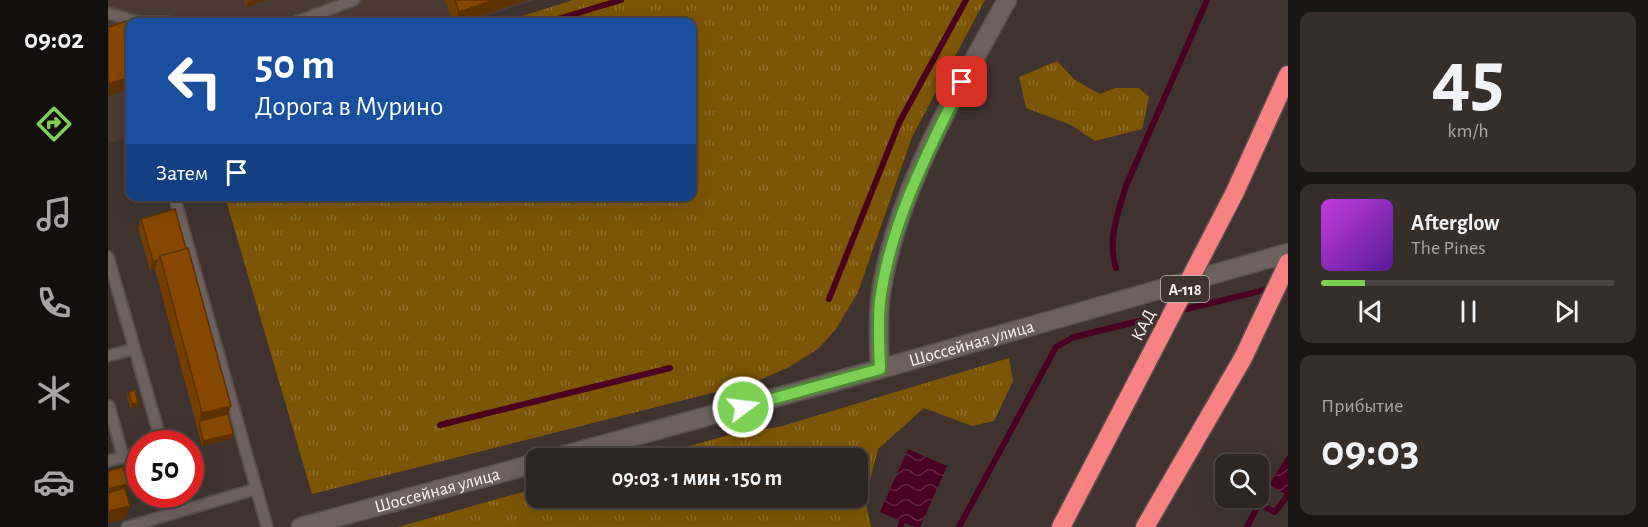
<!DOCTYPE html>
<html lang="ru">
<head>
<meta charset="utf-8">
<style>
	body { margin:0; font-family:"Alegreya Sans",sans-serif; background:#362e2b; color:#f1f3f6; height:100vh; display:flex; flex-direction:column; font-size:22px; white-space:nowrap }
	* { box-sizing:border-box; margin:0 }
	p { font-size:20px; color:#a7a5a6 }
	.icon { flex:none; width:33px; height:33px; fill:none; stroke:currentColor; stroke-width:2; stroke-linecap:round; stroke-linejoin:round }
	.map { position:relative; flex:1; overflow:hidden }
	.sheet { display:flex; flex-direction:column; gap:12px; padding:12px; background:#191513; width:360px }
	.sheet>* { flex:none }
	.banner { position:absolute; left:18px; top:18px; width:570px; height:183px; border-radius:12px; box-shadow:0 6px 24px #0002,0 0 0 2px #494341; background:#1a4fa0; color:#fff; overflow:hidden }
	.buttons { position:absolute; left:1107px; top:454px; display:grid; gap:12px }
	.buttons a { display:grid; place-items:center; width:54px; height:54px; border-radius:12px; background:#2e2623; box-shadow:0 6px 24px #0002,0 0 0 2px #494341; font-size:30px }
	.speed { position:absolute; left:18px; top:430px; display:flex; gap:12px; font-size:30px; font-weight:700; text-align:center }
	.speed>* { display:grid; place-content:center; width:78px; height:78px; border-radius:50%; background:#2e2623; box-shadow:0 6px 24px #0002,0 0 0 2px #494341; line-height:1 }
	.speed .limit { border:9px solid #d22; background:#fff; color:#111 }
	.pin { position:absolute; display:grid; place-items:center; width:51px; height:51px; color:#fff; margin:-26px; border-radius:12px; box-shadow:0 3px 9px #0006 }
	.me { position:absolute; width:66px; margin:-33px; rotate:75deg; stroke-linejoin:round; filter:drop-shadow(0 0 4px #0008) }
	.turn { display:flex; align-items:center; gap:21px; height:126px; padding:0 30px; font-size:27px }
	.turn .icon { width:78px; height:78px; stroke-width:2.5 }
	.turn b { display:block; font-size:42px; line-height:51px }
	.then { display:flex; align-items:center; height:57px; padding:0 30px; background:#0003; gap:12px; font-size:22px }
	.big { font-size:45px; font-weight:700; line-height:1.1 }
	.sheet .card { flex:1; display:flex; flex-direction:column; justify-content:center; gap:9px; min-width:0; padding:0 21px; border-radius:12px; background:#362e2b }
	.sheet .dial { align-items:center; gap:0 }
	.dial b { font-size:78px; line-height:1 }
	.song { display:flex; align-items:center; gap:18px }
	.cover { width:72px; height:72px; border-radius:9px; background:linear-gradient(135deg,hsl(290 70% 55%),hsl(270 70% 35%)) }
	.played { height:6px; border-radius:3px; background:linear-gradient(90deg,#7cd155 15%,#494341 15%) }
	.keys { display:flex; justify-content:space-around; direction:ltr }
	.trip { position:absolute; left:418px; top:448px; width:342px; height:60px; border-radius:12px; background:#2e2623; box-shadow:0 6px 24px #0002,0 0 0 2px #494341; font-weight:700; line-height:60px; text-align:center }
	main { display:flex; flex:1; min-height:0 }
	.dock { display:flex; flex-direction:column; width:108px; justify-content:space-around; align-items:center; background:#120f0e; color:#a7a5a6 }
	.dock .icon { width:42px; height:42px }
	.dock .selected { color:#7cd155 }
	.dock b { font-size:27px; color:#f1f3f6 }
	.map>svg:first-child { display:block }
	.built { fill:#4c3a34 }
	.grass { fill:url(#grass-tufts) }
	.water { fill:url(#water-waves) }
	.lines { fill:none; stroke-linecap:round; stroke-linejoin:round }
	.stream { stroke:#4a0022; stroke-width:6 }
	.service-casing { stroke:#574f4b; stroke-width:14 }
	.tertiary-casing { stroke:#574f4b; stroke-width:21 }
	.secondary-casing { stroke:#574f4b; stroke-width:21 }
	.motorway-casing { stroke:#574f4b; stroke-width:21 }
	.service { stroke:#6d615d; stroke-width:10 }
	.tertiary { stroke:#6d615d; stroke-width:18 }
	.secondary { stroke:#6d615d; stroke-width:18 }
	.motorway { stroke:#f88183; stroke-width:18 }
	.motorway-bridge-casing { stroke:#574f4b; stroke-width:21; stroke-linecap:butt }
	.motorway-bridge { stroke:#f88183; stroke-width:18 }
	.wall { fill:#733e00 }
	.shaded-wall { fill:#5e3200 }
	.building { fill:#864800; stroke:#5e3200; stroke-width:1.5 }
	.route-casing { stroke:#518837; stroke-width:15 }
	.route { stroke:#7cd155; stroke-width:10 }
	.labels { text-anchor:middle; stroke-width:6; stroke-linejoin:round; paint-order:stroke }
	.shield { fill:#3e332f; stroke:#c2b9b7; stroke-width:1.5 }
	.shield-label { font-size:16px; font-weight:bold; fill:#faf3f1 }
	.street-label { font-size:18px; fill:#faf3f1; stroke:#3e332f }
</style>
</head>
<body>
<main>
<nav class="dock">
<b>09:02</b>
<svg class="icon selected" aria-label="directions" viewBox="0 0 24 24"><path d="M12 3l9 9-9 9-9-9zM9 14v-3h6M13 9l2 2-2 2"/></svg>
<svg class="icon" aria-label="music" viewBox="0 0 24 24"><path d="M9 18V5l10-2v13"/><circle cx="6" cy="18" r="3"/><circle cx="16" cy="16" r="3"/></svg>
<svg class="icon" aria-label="phone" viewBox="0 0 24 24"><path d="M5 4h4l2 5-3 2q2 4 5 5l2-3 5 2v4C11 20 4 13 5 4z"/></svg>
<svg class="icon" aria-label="climate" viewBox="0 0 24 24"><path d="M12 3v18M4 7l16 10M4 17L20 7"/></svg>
<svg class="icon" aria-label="car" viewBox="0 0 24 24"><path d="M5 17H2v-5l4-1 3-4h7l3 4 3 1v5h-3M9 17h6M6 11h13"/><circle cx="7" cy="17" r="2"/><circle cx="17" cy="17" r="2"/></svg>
</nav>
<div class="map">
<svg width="1180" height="527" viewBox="0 0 1180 527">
	<defs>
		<pattern id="grass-tufts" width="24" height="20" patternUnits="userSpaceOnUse" patternTransform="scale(1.5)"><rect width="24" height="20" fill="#7c5605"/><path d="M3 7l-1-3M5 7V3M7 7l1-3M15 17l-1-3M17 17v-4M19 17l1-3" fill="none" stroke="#906f2a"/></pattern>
		<pattern id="water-waves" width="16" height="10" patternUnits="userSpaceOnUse" patternTransform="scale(1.5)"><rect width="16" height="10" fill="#4a0022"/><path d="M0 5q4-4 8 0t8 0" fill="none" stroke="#652643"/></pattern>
	</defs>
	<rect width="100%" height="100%" fill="#3e332f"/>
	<path class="built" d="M0 0H427L360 22H22V136L0 144Z"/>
	<g class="grass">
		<path d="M465 0H877L804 137 750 292 728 329 710 349 679 368 647 382 204 494 117 197 584 196V22H395Z"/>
		<path d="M949 61 967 80 992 94 1007 88H1031L1041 97 1034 129 987 141 963 125 918 108 911 77Z"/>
		<path d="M901 358 905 381 886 421 864 426 816 408 770 449 757 500 763 527H290L429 488V498H750V459H534L632 432 671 427Z"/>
	</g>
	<g class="water">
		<path d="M800 449 839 466 812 527H806L772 512Z"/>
		<path d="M1180 454V496L1161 485Z"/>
	</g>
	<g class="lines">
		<g class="stream">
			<path d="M440 22 513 0"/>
			<path d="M1008 268C999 242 1010 212 1018 186L1099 0"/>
			<path d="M721 299 792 121 858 0"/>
			<path d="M1070 311 1165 288"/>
			<path d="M332 425 562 368"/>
			<path d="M792 527 794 522"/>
			<path d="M851 527 948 347 966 337 1060 314"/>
			<path d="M1139 527 1151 504 1167 512 1180 495"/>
		</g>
		<defs>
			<g id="service">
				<path d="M0 13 30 22H59"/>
				<path d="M188 22 246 0"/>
				<path d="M66 196 159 527"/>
				<path d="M0 257 54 444"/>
				<path d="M0 356 26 349"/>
				<path d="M1 406 15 457"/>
				<path d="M0 461 32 453"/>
				<path d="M73 511 148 489"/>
				<path d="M19 527 73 511 68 495"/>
			</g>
			<path id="tertiary" d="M772 369C771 347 770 323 772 301 785 196 849 91 899 0"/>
			<g id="secondary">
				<path id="s1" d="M443 459 772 369 1180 253"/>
				<path id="s2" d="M193 527 429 463"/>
			</g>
			<g id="motorway">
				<path d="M1127 192 1180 75"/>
				<path d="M953 527 1026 387"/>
				<path d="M1037 527 1135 358 1180 263"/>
			</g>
		</defs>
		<use href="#service" class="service-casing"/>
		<use href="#tertiary" class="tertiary-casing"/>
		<use href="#secondary" class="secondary-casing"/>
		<use href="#motorway" class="motorway-casing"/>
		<use href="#service" class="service"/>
		<use href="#tertiary" class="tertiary"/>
		<use href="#secondary" class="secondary"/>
		<use href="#motorway" class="motorway"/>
		<defs>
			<path id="motorway-bridge" d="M1026 387 1127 192"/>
		</defs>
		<use href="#motorway-bridge" class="motorway-bridge-casing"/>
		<use href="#motorway-bridge" class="motorway-bridge"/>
	</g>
	<g class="wall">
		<path d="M136 0H159L138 7Z"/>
		<path d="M337 0H419L354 22H345Z"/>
		<path d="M33 219 123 406 120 414 125 434 123 439 94 446 47 269 42 270 30 228Z"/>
		<path d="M21 392 30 403 28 407 23 409 19 397Z"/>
	</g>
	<g class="shaded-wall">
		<path d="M141 0H159L138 7Z"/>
		<path d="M386 0H419L354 22H347L351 12Z"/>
		<path d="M22 77V88L0 96V87L1 84Z"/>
		<path d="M50 260 47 269 42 270 45 261Z"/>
		<path d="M30 403 28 407 23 409 24 404Z"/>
		<path d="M123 406 118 419 91 421 89 426 94 413Z"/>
		<path d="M125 434 123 439 94 446 95 441Z"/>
		<path d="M20 484 18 489 0 494V489Z"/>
		<path d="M22 506 17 519 0 523V511Z"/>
	</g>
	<g class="building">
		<path d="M347 0H386L351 12Z"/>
		<path d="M18 21 22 35V77L1 84 0 81V25L1 27Z"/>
		<path d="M67 209 78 249 52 256 50 260 45 261 33 219Z"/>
		<path d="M80 248 123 406 94 413 52 256Z"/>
		<path d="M27 390 30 403 24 404 21 392Z"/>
		<path d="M120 414 125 434 95 441 91 421Z"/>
		<path d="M15 467 20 484 0 489V471Z"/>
		<path d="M17 488 22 506 0 511V493Z"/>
	</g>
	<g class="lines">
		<defs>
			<path id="route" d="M635 407 772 369C771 347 770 323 772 301 782 224 820 151 854 82"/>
		</defs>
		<use href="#route" class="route-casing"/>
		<use href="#route" class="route"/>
	</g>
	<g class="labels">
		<rect class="shield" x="1053" y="276" width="48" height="26" rx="4.5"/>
		<g class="shield-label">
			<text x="1077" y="295">А-118</text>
		</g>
		<g class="street-label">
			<text transform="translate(1035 325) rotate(-63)" y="6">КАД</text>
			<text dy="6" stroke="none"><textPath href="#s1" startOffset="436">Шоссейная улица</textPath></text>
			<text dy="6" stroke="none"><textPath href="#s2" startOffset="141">Шоссейная улица</textPath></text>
		</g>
	</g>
</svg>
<div class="buttons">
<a><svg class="icon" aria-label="search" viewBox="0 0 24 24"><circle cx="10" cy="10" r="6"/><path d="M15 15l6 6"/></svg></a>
</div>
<div class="speed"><div class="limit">50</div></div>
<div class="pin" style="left:854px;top:82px;background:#d93025"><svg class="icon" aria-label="arrive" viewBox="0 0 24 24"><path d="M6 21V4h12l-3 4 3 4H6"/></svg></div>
<svg class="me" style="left:635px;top:407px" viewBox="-20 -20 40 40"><circle r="17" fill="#7cd155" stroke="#fff" stroke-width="3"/><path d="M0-11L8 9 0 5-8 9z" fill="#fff"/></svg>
<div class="trip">09:03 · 1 мин · 150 m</div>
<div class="banner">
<div class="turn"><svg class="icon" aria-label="left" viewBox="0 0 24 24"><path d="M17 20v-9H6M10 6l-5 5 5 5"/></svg><div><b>50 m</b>Дорога в Мурино</div></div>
<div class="then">Затем<svg class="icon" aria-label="arrive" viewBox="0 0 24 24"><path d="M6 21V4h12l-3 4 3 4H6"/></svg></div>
</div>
</div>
<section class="sheet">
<div class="card dial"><b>45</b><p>km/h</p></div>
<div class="card">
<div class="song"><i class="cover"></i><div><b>Afterglow</b><p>The Pines</p></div></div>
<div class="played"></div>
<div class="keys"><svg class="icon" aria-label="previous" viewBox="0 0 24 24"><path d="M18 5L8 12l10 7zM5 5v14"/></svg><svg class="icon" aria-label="pause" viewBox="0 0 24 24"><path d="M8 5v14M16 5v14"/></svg><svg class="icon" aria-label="next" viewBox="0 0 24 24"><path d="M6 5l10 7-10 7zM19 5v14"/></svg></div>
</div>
<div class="card"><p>Прибытие</p><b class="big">09:03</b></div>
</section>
</main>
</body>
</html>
